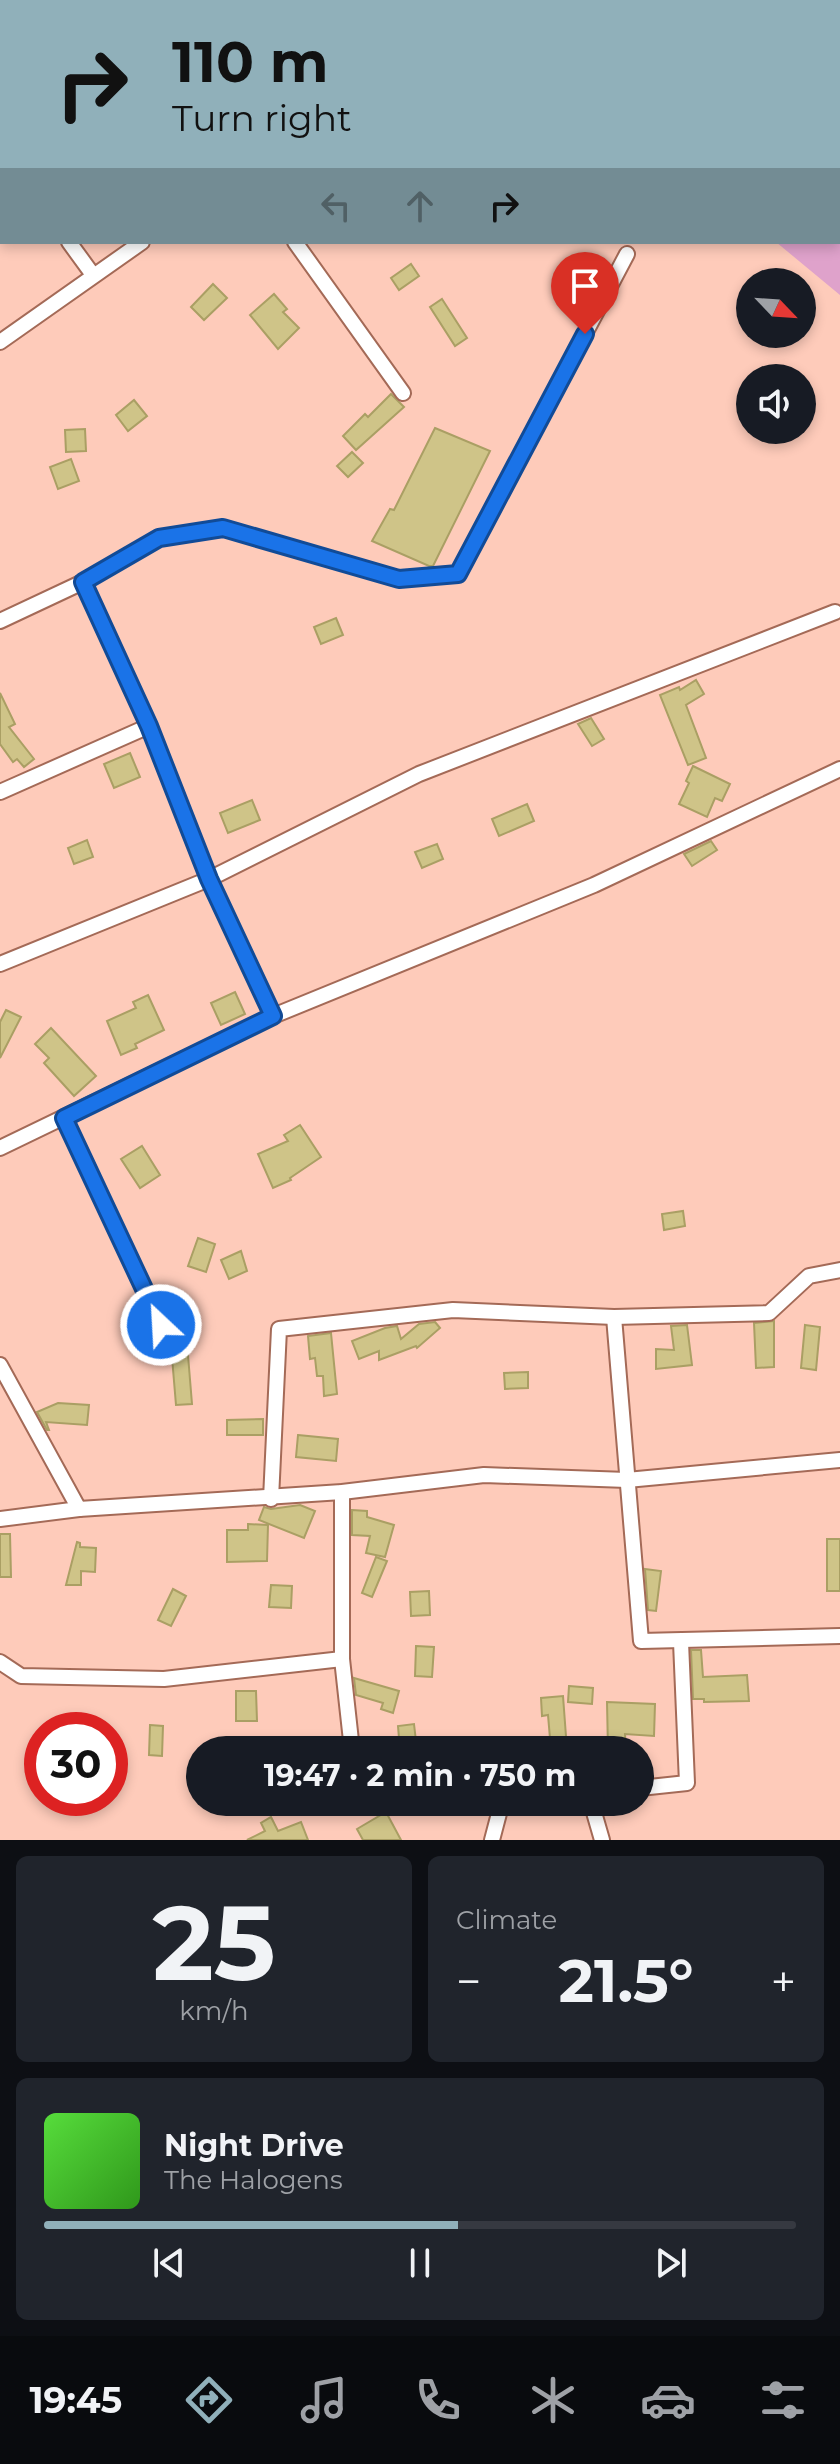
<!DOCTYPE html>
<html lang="en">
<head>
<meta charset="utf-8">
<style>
	body { margin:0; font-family:Montserrat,sans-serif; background:#20242c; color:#f1f3f6; height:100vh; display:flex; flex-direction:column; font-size:30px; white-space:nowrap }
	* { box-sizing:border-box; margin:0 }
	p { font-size:26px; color:#9ea1a6 }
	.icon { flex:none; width:44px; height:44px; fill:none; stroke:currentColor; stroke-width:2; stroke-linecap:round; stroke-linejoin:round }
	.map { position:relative; height:1840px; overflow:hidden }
	.panel { display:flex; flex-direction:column; gap:16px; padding:16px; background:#0d0f14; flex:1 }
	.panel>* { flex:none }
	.hud { position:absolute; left:0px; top:0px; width:840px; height:244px; box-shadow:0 4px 12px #0003; background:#90b0ba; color:#111; overflow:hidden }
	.needle { width:52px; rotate:115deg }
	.controls { position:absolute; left:736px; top:268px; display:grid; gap:16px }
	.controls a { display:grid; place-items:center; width:80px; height:80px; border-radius:50%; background:#171b24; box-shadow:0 4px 12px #0003; font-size:40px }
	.speed { position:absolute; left:24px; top:1712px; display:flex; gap:16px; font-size:40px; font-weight:700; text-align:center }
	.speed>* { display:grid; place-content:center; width:104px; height:104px; border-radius:50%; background:#171b24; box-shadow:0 4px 12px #0003; line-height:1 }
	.speed .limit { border:12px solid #d22; background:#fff; color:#111 }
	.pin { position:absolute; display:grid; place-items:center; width:68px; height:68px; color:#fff; margin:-82px -34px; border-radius:50% 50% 50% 0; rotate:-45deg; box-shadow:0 0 8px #0007 }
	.pin .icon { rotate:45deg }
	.me { position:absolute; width:88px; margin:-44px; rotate:335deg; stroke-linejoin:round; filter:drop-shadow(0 0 6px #0008) }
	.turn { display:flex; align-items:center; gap:28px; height:168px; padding:0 40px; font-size:36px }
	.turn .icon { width:104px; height:104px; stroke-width:2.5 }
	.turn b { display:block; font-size:56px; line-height:68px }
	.lanes { display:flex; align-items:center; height:76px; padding:0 40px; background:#0003; justify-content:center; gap:40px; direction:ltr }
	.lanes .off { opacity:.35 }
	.big { font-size:60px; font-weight:700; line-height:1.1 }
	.panel .card { flex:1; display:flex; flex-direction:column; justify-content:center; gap:12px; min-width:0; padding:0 28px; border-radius:12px; background:#20242c }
	.panel .dial { align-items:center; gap:0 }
	.dial b { font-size:104px; line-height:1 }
	.song { display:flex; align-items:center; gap:24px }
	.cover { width:96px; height:96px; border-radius:12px; background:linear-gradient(135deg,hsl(110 70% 55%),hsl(110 70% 35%)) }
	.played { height:8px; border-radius:4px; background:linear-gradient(90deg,#90b0ba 55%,#363941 55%) }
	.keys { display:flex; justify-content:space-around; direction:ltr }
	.heat { display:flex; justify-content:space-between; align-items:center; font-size:44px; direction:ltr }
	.panel .tiles { flex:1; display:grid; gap:16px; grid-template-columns:1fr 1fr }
	.card:last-child { grid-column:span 2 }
	.trip { position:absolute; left:186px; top:1736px; width:468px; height:80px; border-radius:40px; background:#171b24; box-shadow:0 4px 12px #0003; font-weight:700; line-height:80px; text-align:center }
	.menu { display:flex; height:128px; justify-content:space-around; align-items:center; background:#090b0e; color:#9ea1a6 }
	.menu .icon { width:56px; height:56px }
	.menu .active { color:#90b0ba }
	.menu b { font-size:36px; color:#f1f3f6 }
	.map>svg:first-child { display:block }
	.green { fill:#dfa2cb }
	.building { fill:#cfc488; stroke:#aa9f64; stroke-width:2 }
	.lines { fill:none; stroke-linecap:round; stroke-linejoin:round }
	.minor-casing { stroke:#a46a57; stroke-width:18 }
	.minor { stroke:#fff; stroke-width:14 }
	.route-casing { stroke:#114b97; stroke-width:20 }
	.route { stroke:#1a73e8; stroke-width:14 }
</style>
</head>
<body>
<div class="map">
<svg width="840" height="1840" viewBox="0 0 840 1840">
	<rect width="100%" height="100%" fill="#fecbba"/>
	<path class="green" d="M840 79V295L776 242H838Z"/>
	<g class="building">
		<path d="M411 264 419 276 399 290 391 278Z"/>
		<path d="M213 284 227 298 204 320 191 307Z"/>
		<path d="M274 294 287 309 283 312 299 328 278 349 250 315Z"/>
		<path d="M442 299 467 338 455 346 430 307Z"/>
		<path d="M391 394 404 407 356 450 343 436 365 414 368 417Z"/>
		<path d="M134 400 147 416 128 431 116 415Z"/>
		<path d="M435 428 490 451 433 566H429L372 541 390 509 394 510Z"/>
		<path d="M85 429 86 451 66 452 65 430Z"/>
		<path d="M352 452 363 463 348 477 337 466Z"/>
		<path d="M71 459 79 481 58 489 50 467Z"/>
		<path d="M336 618 343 635 321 644 314 627Z"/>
		<path d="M696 680 704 694 686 705 706 758 688 765 660 695 679 687 680 690Z"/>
		<path d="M0 693 15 724 9 727 34 759 24 767 17 759 13 762 0 744Z"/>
		<path d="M591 718 604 739 592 746 578 724Z"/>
		<path d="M130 753 140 777 114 788 104 764Z"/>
		<path d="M693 766 730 784 722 801 715 798 707 817 679 804 689 783 686 781Z"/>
		<path d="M252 800 260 820 228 833 220 813Z"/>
		<path d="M527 804 534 821 499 836 492 819Z"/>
		<path d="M87 840 93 857 74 864 68 848Z"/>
		<path d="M711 841 717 850 692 866 684 854Z"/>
		<path d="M437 844 443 859 422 868 415 852Z"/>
		<path d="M235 992 245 1014 221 1025 211 1003Z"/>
		<path d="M148 995 164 1030 135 1044 137 1048 121 1055 107 1021 136 1008 133 1002Z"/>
		<path d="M6 1010 21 1017 0 1058V1022Z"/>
		<path d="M51 1028 96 1076 74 1096 44 1063 49 1058 35 1044Z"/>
		<path d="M300 1125 321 1157 290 1178 291 1180 273 1188 258 1154 288 1141 284 1135Z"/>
		<path d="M142 1146 160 1175 140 1188 121 1159Z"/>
		<path d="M683 1211 685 1226 664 1230 662 1214Z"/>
		<path d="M198 1238 215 1244 206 1272 188 1266Z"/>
		<path d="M241 1251 247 1271 229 1279 221 1260Z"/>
		<path d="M774 1321V1367L756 1368 754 1323Z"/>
		<path d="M435 1322 440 1328 417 1348 416 1346 379 1360V1351L359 1359 352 1341 385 1328 397 1326 401 1339 419 1324Z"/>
		<path d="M687 1325 692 1365 656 1369V1349L674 1350 671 1326Z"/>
		<path d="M805 1325 820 1327 816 1370 801 1368Z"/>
		<path d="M331 1333 337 1394 324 1396 323 1376H317L315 1358 310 1359 308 1336Z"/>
		<path d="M187 1343 192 1404 176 1405 171 1345Z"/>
		<path d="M528 1372V1388L505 1389 504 1373Z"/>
		<path d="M58 1403 89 1405 87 1425 46 1422 49 1430H47L37 1412Z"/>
		<path d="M263 1419V1435H227V1420Z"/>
		<path d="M298 1435 338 1439 336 1461 296 1457Z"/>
		<path d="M300 1505 315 1511 304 1538 259 1520 264 1507 271 1509Z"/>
		<path d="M352 1510 367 1511V1517L394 1525 385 1557 366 1553 370 1536 352 1535Z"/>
		<path d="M248 1524 268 1525 267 1561 227 1562V1530H248Z"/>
		<path d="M0 1534H10L11 1577H0Z"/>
		<rect x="827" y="1539" width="13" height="52"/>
		<path d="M77 1542 80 1543V1547L96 1548 95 1572 81 1571V1585H66Z"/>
		<path d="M376 1557 387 1561 372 1597 362 1593Z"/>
		<path d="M645 1569 661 1571 656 1611 648 1610Z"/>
		<path d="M271 1585 292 1586 291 1608 269 1607Z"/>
		<path d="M173 1589 186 1596 171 1626 158 1620Z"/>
		<path d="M429 1591 430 1615 411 1616 410 1592Z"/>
		<path d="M416 1646 434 1647 432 1677 415 1676Z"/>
		<path d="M691 1650H701L703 1677 747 1675 749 1701 704 1702V1699H693Z"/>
		<path d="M354 1678 399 1691 393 1713 381 1709 383 1703 356 1695Z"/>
		<path d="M569 1686 593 1688 592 1704 568 1702Z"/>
		<path d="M236 1691H256L257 1721H236Z"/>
		<path d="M563 1696 567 1750H551L548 1715 542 1716 541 1698Z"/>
		<path d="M607 1702 655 1704 654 1736 625 1734 626 1750H608Z"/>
		<path d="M414 1724 417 1750H400L398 1726Z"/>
		<path d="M150 1725 163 1726 162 1756 149 1755Z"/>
		<path d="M386 1812 401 1840H363L357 1829Z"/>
		<path d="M271 1817 278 1831 301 1822 308 1840H247L265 1831 261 1823Z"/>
	</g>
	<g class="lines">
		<defs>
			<g id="minor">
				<path d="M0 149 2 152"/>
				<path d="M69 242 93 275"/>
				<path d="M295 242 403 393"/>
				<path d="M0 342 142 242"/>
				<path d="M83 582 149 726 209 879 273 1016"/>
				<path d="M0 621 83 582 159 538 223 528 399 579 458 574 627 254"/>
				<path d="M0 792 149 726"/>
				<path d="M0 964 209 879 419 774 835 612"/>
				<path d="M64 1118 161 1325"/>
				<path d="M0 1148 273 1016 594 885 840 769"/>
				<path d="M614 1317 641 1641 840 1636"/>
				<path d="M0 1365 79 1509"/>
				<path d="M342 1492V1659L352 1750"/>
				<path d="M271 1499 279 1329 453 1310 614 1317 769 1313 809 1276 840 1270"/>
				<path d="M0 1519 79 1509 342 1492 484 1475 627 1480 840 1460"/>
				<path d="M0 1662 21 1676 164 1679 342 1659"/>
				<path d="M640 1788 687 1783 681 1642"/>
				<path d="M358 1802H377"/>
				<path d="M591 1802 602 1840"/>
				<path d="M492 1840 502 1802"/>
			</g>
		</defs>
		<use href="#minor" class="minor-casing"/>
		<use href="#minor" class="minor"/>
	</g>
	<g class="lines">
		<defs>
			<path id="route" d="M161 1325 64 1118 273 1016 209 879 149 726 83 582 159 538 223 528 399 579 458 574 585 334"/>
		</defs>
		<use href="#route" class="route-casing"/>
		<use href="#route" class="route"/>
	</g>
</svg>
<div class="controls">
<a><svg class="needle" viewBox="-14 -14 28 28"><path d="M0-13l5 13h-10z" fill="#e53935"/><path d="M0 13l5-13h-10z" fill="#9ea1a6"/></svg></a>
<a><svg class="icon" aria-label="sound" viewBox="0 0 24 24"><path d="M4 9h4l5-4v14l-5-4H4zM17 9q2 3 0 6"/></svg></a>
</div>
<div class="speed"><div class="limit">30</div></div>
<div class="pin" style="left:585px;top:334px;background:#d93025"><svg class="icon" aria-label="arrive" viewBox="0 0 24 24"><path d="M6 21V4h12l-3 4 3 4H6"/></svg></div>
<svg class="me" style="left:161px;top:1325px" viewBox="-20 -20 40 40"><circle r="17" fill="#1a73e8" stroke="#fff" stroke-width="3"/><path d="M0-11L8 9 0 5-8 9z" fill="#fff"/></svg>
<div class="trip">19:47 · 2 min · 750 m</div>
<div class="hud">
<div class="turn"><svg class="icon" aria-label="right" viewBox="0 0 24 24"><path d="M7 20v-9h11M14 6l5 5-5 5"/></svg><div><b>110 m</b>Turn right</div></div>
<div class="lanes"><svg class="icon off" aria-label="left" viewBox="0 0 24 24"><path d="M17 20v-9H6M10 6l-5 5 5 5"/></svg><svg class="icon off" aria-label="ahead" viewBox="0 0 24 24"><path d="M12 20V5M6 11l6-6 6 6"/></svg><svg class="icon" aria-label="right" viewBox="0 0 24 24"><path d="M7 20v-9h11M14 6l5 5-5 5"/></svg></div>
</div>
</div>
<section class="panel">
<div class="tiles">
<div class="card dial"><b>25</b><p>km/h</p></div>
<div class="card"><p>Climate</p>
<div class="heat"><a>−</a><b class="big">21.5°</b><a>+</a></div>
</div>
<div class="card">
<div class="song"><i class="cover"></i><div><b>Night Drive</b><p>The Halogens</p></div></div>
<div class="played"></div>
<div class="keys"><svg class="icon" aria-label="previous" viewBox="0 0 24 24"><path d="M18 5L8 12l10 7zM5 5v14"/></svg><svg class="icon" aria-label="pause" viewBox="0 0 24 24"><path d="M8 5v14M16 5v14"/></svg><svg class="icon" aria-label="next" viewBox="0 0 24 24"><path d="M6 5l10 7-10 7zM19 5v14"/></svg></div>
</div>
</div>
</section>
<nav class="menu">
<b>19:45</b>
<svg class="icon active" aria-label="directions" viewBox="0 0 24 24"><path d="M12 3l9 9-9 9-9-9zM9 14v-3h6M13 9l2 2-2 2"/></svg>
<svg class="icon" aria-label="music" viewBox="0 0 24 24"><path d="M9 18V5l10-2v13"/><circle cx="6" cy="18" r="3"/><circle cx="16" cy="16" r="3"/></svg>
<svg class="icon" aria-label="phone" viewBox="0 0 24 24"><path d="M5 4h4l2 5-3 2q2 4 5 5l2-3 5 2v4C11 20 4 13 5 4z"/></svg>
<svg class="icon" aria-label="climate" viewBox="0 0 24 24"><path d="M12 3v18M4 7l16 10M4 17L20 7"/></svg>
<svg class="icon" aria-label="car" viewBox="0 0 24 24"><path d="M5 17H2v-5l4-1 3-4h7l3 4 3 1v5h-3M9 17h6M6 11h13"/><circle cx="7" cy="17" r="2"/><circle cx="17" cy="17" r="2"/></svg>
<svg class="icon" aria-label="filters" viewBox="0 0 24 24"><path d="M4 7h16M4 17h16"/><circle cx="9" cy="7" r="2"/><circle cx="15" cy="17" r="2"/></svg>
</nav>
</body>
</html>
